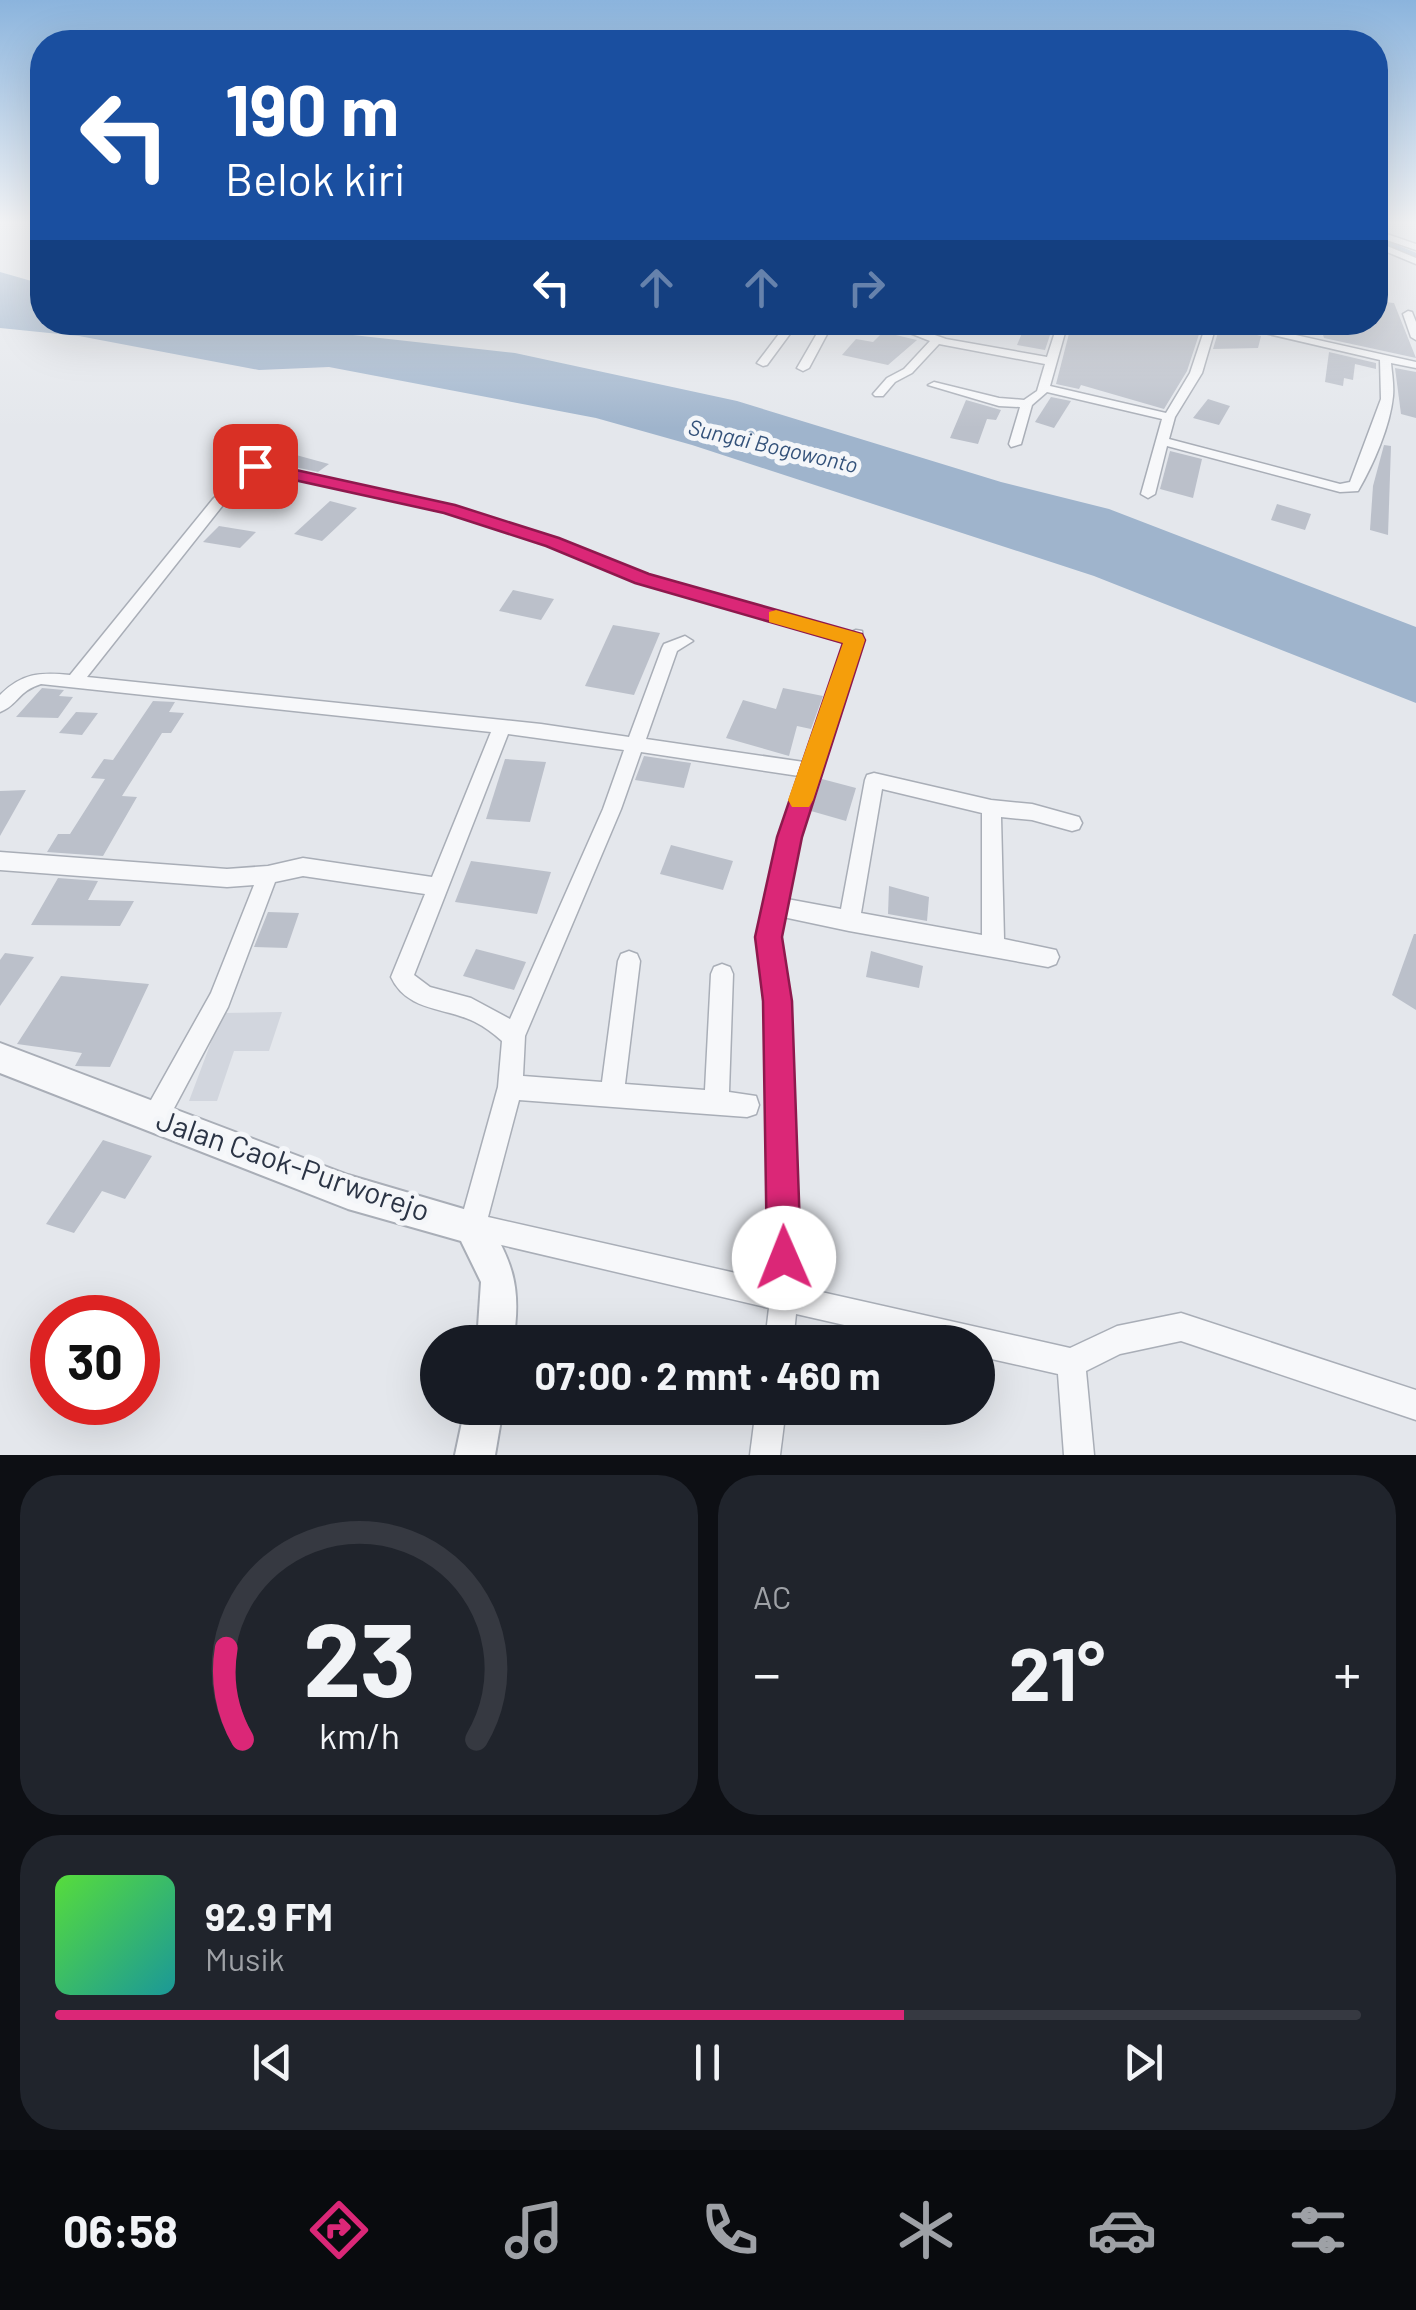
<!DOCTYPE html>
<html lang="id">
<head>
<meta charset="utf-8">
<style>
	body { margin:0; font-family:Barlow,sans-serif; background:#20242c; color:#f1f3f6; height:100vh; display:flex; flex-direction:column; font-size:38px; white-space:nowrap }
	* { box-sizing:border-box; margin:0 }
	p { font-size:32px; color:#9ea1a6 }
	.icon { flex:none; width:55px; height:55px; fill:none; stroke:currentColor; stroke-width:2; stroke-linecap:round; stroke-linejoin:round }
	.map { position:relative; height:1455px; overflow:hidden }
	.sheet { display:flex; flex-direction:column; gap:20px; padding:20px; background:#0d0f14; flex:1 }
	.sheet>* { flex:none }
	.guide { position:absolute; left:30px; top:30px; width:1358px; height:305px; border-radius:40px; box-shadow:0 10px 40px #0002; background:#1a4fa0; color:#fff; overflow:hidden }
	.speed { position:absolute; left:30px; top:1295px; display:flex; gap:20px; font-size:50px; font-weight:700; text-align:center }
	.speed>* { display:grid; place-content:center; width:130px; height:130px; border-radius:50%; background:#171b24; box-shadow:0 10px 40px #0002; line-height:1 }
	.speed .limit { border:15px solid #d22; background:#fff; color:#111 }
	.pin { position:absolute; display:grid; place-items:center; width:85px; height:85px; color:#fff; margin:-42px; border-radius:20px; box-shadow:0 5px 15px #0006 }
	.me { position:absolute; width:110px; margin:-55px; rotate:359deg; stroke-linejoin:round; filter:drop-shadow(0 0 8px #0008) }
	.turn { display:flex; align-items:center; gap:35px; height:210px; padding:0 30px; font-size:45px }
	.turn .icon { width:130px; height:130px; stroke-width:2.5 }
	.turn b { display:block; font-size:70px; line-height:85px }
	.lanes { display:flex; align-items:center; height:95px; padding:0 30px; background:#0003; justify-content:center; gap:50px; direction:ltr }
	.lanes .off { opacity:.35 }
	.big { font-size:75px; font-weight:700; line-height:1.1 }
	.sheet .card { flex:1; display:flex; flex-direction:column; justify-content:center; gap:15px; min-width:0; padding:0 35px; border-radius:40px; background:#20242c }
	.sheet .dial { align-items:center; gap:0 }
	.dial svg { height:260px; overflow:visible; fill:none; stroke:#363941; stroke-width:7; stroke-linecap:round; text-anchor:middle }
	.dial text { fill:#f1f3f6; stroke:none }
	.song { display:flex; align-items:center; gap:30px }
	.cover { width:120px; height:120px; border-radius:15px; background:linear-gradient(135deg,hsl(110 70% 55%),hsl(180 70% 35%)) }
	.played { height:10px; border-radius:5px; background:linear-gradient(90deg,#db2777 65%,#363941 65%) }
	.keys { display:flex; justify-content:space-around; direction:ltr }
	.heat { display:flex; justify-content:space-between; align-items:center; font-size:55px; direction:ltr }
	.sheet .tiles { flex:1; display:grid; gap:20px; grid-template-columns:1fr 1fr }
	.card:last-child { grid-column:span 2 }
	.trip { position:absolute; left:420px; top:1325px; width:575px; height:100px; border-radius:50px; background:#171b24; box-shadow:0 10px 40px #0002; font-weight:700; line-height:100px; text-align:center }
	.tabs { display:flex; height:160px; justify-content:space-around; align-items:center; background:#090b0e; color:#9ea1a6 }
	.tabs .icon { width:70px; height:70px }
	.tabs .current { color:#db2777 }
	.tabs b { font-size:45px; color:#f1f3f6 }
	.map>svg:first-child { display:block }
	.built { fill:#d2d6de }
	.water { fill:#9fb4cc }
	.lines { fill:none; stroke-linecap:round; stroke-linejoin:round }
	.stream { stroke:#9fb4cc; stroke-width:4 }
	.building { fill:#bbc0ca }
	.minor-casing { stroke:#a9aeb7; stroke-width:3 }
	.tertiary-casing { stroke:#a9aeb7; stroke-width:4 }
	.minor { fill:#f7f8fa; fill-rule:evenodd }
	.tertiary { fill:#f7f8fa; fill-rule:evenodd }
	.route { fill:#db2777; stroke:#8e194d; stroke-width:2.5 }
	.slow { fill:#f59e0b }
	.labels { text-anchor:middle; stroke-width:10; stroke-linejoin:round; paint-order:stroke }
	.far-water-label { font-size:22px; font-style:italic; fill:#34527a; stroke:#f4f6f9 }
	.near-street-label { font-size:30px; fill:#2b3445; stroke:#f4f6f9 }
</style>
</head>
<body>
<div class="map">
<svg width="1416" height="1455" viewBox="0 0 1416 1455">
	<rect width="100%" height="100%" fill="#e4e7ec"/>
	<path class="built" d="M282 1012 269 1051H234L217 1101H189L222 1013Z"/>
	<path class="water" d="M0 272 42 284V322L287 323 326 332 515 353 737 401 1001 482 1109 509 1416 627V703L1094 576 692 445 596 418 329 367 259 370 79 336 0 328Z"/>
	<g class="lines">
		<path class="stream" d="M1375 238 1416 255"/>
	</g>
	<g class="building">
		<path d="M1375 301 1394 303 1416 358 1324 338 1319 322H1375Z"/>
		<path d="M1072 322H1203L1187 371 1164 409 1081 385 1079 389 1056 384Z"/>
		<path d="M1025 326 1051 332 1045 350 1017 345Z"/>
		<path d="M1220 326 1261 336 1258 348 1213 349Z"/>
		<path d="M883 332 917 340 888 365 842 355 856 339 873 342Z"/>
		<path d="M1329 352 1376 363V369L1355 364 1353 380 1344 378 1343 386 1325 382Z"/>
		<path d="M1395 368 1416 372V418L1401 414Z"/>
		<path d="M1051 397 1071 401 1054 428 1035 422Z"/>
		<path d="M1208 399 1230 406 1219 425 1193 418Z"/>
		<path d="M966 400 1001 410 996 420 987 419 978 444 950 438Z"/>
		<path d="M1384 445 1391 446 1388 535 1370 530 1373 486Z"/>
		<path d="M1170 451 1202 459 1193 498 1160 489Z"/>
		<path d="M285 452 329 464 318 472 271 462Z"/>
		<path d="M330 501 357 508 322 541 294 534Z"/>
		<path d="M1277 504 1311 514 1305 530 1271 520Z"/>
		<path d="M219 526 256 532 240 548 203 542Z"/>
		<path d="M513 590 554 599 541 620 499 611Z"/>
		<path d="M613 625 660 633 634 695 585 686Z"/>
		<path d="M42 688 64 690 59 696 73 697 58 718 16 717Z"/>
		<path d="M783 688 823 696 811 729 797 726 789 756 726 738 743 700 776 709Z"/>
		<path d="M153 701 175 702 169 712 184 713 171 733H162L122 796 137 797 103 856 47 852 58 834H70L105 779 91 778 104 759 113 760Z"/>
		<path d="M76 712 98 713 82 735 59 733Z"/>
		<path d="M644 756 691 763 684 788 635 780Z"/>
		<path d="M505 759 546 762 530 822 486 819Z"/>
		<path d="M822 779 856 788 846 821 811 811Z"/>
		<path d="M26 790 0 836V791Z"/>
		<path d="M671 845 733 861 723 890 660 874Z"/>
		<path d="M471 861 551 872 537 914 455 902Z"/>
		<path d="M58 878 98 881 88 900 134 901 120 926 31 925Z"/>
		<path d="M889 886 929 897 927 921 888 914Z"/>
		<path d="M268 912 299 913 287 948 254 947Z"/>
		<path d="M1414 934H1416V1010L1392 995Z"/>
		<path d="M476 949 526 962 514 990 463 976Z"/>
		<path d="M871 951 923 966 919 988 866 977Z"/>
		<path d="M5 953 34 957 0 1006V960Z"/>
		<path d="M61 976 149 984 110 1067 75 1066 82 1053 17 1044Z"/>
		<path d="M103 1140 152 1156 125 1199 102 1191 74 1233 46 1224Z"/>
	</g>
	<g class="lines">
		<defs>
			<g id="minor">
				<path d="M1375 230 1416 244V250L1375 236Z"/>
				<path d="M1375 241 1416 258V264L1375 247Z"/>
				<path d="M1408 311 1412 312 1416 322V340L1411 337 1403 314Z"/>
				<path d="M765 322 833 323 809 368 803 371 797 368 819 330 795 327 767 365 763 366 757 363 785 326Z"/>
				<path d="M882 322H898L946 339 1047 357 1056 329 1022 322H1068L1050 386 1166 413 1190 373 1207 322H1217L1202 373 1175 417 1169 439 1340 484 1350 482 1381 399 1380 360 1217 322H1238L1416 362V368L1391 363C1392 374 1394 385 1393 396 1390 427 1373 465 1358 491L1340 492 1167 446 1155 494 1148 498 1141 494 1162 419 1047 392 1032 405 1021 444 1011 447 1009 444 1020 407 999 406 928 385 934 382 999 398 1024 400 1037 391 1045 364 939 344 912 373 895 382 883 396H875L873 394 887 378 904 369 930 341Z"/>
				<path d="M255 462 453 506 558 539 647 576 849 633 856 630 862 631 863 640 799 837 787 899 841 909 865 780 867 775 874 773 991 800 1032 804 1079 817 1082 823 1079 829 1072 831 1032 820 1001 817 1004 939 1056 950 1059 957 1056 964 1048 967 849 931 783 917 780 937 789 1001 799 1287 1070 1348 1117 1326 1181 1313 1416 1390V1420L1181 1341 1120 1354 1086 1371 1094 1455H1064L1058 1374 978 1356V1342H919L796 1314 793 1342H765L769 1308 463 1236 459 1227 498 1087 502 1041C494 1034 485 1027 475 1022 446 1007 407 1012 391 977L425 894 303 876 275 882 228 1007 164 1127 155 1130 146 1127 143 1118 146 1109 211 993 254 885 227 887 0 870V852L227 869 268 866 303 858 432 877 491 732 41 684C18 691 18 705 0 712V695C22 673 40 672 70 675L213 499ZM258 470 444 512 548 545 637 582 845 643 804 762 646 739 677 651 693 641 685 636 664 644 662 648 629 737 541 724 87 677 223 505ZM508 734 624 750 603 809 510 1019 471 998 430 987 414 975ZM641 752 799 776 779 837 758 937 767 1001 771 1281 488 1217 519 1100 747 1117 756 1114 759 1105 756 1096 729 1092 733 974 730 967 722 964 714 967 711 974 705 1090 625 1084 640 961 637 954 629 951 621 954 618 961 602 1082 523 1076 525 1036 621 809ZM882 789 982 813V935L861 913Z"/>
				<path d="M756 1408H786L780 1455H750Z"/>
			</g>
			<g id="tertiary">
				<path d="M0 1043 348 1175 484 1215C513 1261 522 1288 513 1342H477L481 1282 461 1241 348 1209 0 1073Z"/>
				<path d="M465 1408H503L495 1455H455Z"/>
			</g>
		</defs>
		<use href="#minor" class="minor-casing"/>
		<use href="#tertiary" class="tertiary-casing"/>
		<use href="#minor" class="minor"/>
		<use href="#tertiary" class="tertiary"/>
	</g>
	<linearGradient id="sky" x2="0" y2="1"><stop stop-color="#8bb4dd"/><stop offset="0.52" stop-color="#f3f4f6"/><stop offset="1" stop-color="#f3f4f6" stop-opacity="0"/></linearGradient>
	<rect width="1416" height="428" fill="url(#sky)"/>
	<path class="route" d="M255 461 455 505 559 538 649 574 862 634 865 640 802 837 782 937 792 1001 801 1258 796 1271 784 1276 772 1271 767 1258 763 1001 755 937 777 837 843 643 635 583 546 546 444 513 249 470V463Z"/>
	<path class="slow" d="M776 610 862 634 865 640 813 800 809 807H792L788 800 843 643 769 622V612Z"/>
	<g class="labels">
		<g class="far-water-label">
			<text transform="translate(773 446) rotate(13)" y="8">Sungai Bogowonto</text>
		</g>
		<g class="near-street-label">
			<text transform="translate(293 1166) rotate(19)" y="10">Jalan Caok-Purworejo</text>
		</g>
	</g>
</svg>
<div class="speed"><div class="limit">30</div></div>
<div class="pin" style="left:255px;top:466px;background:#d93025"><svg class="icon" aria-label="arrive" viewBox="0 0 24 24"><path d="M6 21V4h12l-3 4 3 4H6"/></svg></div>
<svg class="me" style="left:784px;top:1258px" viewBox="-20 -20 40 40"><circle r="19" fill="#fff"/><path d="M0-13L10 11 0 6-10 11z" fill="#db2777"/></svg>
<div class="trip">07:00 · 2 mnt · 460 m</div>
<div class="guide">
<div class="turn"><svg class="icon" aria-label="left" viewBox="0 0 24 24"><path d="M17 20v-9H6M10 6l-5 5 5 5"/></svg><div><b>190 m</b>Belok kiri</div></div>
<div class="lanes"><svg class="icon" aria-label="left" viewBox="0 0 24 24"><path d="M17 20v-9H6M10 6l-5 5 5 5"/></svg><svg class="icon off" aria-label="ahead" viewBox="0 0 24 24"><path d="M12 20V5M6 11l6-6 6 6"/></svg><svg class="icon off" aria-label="ahead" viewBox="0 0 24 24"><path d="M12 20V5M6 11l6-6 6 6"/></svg><svg class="icon off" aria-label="right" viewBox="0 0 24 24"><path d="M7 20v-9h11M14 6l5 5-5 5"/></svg></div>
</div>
</div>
<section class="sheet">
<div class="tiles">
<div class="card dial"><svg viewBox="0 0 100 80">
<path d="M14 69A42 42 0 1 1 86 69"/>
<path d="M14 69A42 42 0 0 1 9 41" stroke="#db2777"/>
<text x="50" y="56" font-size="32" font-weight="700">23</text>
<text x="50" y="72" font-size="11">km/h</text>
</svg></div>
<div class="card"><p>AC</p>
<div class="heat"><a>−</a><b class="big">21°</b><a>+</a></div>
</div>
<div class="card">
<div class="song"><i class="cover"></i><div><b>92.9 FM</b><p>Musik</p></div></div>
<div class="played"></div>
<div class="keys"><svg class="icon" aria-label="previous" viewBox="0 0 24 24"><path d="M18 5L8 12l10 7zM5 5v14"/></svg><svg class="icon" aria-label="pause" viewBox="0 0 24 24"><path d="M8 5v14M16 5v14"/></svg><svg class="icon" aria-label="next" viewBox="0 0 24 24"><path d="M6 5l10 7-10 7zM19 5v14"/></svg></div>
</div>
</div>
</section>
<nav class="tabs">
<b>06:58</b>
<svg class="icon current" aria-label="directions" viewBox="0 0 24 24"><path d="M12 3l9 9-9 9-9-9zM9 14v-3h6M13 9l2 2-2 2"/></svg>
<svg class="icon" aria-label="music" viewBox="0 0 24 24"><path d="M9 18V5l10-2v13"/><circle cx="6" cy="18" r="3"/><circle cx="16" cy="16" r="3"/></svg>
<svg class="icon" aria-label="phone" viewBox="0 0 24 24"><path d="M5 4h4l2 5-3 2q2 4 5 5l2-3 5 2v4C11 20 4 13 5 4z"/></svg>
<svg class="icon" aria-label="climate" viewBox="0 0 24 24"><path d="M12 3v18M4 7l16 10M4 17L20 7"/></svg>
<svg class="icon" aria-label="car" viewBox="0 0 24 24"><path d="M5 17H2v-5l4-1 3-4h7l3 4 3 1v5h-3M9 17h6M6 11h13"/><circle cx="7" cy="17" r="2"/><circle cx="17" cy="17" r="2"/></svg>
<svg class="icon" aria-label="filters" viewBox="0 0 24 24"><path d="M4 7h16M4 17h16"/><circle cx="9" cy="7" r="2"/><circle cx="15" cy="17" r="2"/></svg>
</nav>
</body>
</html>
